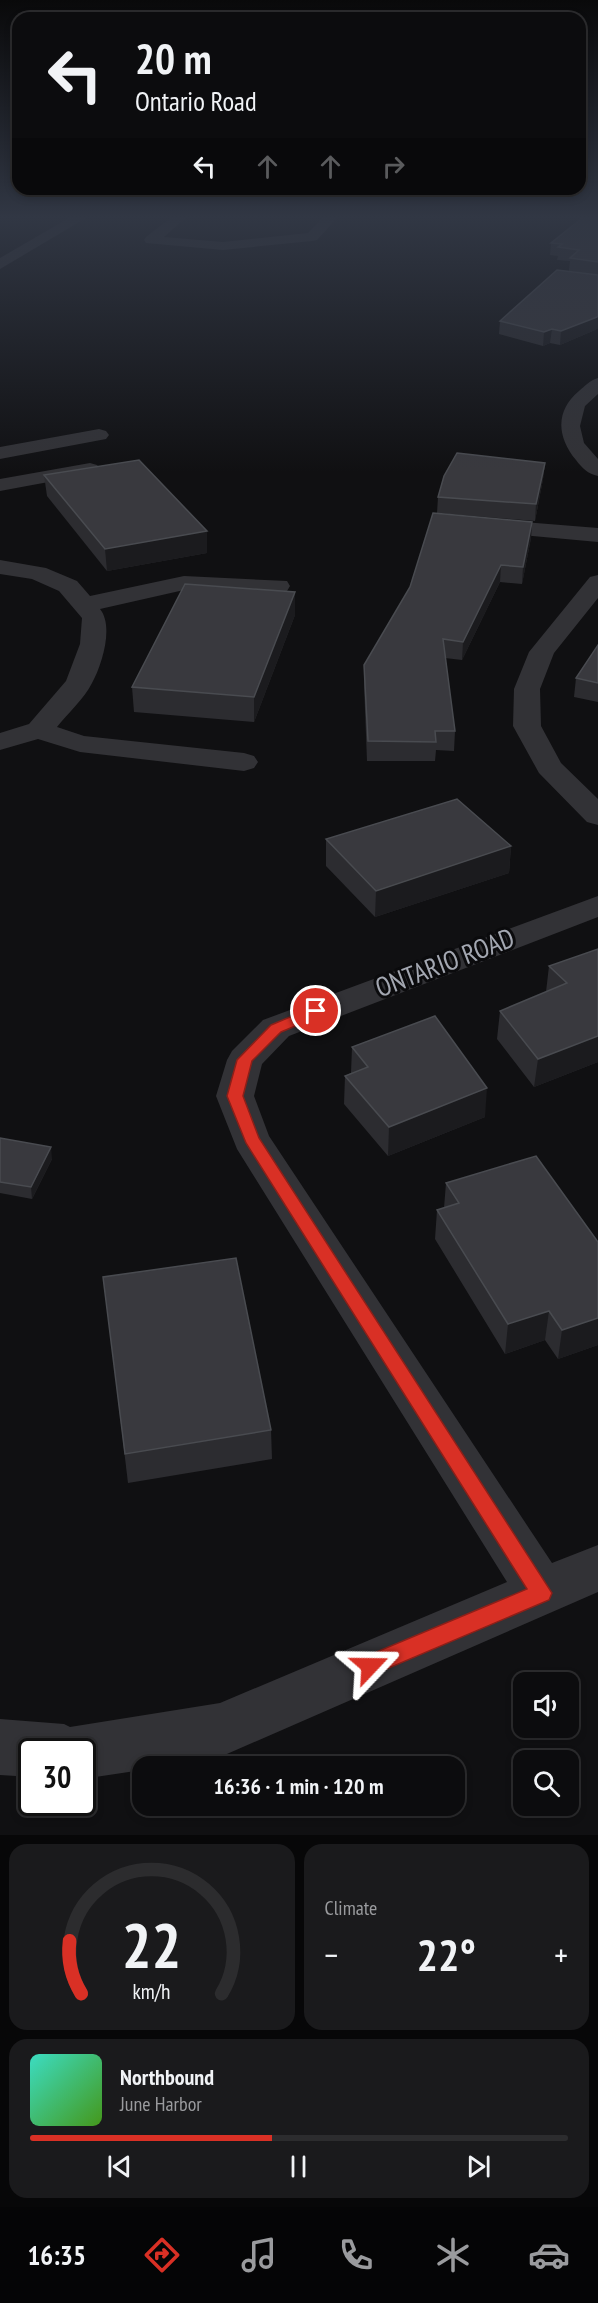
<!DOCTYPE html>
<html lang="en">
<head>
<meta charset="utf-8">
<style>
	body { margin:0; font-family:"PT Sans Narrow",sans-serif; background:#1a1a1c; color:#f1f3f6; height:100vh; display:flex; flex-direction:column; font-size:22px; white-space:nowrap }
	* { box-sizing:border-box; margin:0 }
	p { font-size:20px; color:#9a9b9e }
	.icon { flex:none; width:33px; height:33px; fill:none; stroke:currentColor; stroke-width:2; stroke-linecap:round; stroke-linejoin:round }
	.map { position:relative; height:1835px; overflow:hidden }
	.sheet { display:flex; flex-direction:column; gap:9px; padding:9px; background:#070708; flex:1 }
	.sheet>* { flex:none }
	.top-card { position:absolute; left:12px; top:12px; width:574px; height:183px; border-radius:18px; box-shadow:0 3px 9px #0003,0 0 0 2px #2c2c2e; background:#0c0c0e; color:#f1f3f6; overflow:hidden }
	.fabs { position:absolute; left:513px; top:1672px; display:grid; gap:12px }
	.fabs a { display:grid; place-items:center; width:66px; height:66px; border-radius:12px; background:#0c0c0e; box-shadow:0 3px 9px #0003,0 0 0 2px #2c2c2e; font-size:30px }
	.speed { position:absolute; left:18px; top:1738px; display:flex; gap:12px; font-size:30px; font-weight:700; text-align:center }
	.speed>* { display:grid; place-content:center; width:78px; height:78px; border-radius:50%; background:#0c0c0e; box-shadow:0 3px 9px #0003,0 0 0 2px #2c2c2e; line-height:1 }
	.speed .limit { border:3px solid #111; border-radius:9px; background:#fff; color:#111 }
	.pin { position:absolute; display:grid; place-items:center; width:51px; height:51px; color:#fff; margin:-26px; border:3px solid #fff; border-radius:50%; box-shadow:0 2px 6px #0007 }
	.me { position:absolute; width:66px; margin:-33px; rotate:67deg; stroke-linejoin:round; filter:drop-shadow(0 0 4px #0008) }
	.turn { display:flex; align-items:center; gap:21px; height:126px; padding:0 24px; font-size:27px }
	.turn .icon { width:78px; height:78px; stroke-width:2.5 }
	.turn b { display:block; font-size:42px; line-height:51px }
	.lanes { display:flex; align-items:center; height:57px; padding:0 24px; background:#0003; justify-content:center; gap:30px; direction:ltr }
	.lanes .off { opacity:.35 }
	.big { font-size:45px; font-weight:700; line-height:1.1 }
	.sheet .tile { flex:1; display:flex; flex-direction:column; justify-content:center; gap:9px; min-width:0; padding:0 21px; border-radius:18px; background:#1a1a1c }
	.sheet .dial { align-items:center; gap:0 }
	.dial svg { height:156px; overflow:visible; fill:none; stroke:#2c2c2e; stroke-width:7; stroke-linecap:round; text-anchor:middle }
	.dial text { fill:#f1f3f6; stroke:none }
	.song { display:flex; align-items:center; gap:18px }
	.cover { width:72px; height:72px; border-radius:9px; background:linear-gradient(135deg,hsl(170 70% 55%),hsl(100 70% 35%)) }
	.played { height:6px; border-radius:3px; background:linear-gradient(90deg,#d93025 45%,#2c2c2e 45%) }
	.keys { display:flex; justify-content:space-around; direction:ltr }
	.heat { display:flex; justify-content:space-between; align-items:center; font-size:33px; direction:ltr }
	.sheet .tiles { flex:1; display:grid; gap:9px; grid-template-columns:1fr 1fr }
	.tile:last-child { grid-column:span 2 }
	.trip { position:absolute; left:132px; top:1756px; width:333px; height:60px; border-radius:18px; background:#0c0c0e; box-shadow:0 3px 9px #0003,0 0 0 2px #2c2c2e; font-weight:700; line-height:60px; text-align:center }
	.dock { display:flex; height:96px; justify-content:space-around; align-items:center; background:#050506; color:#9a9b9e }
	.dock .icon { width:42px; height:42px }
	.dock .selected { color:#d93025 }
	.dock b { font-size:27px; color:#f1f3f6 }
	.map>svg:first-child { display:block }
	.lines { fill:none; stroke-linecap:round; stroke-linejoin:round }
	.minor { fill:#323236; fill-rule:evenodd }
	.wall { fill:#2c2c30 }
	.shaded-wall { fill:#1b1b1e }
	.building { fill:#39393e; stroke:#494b50; stroke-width:1.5 }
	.route { fill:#d93025; stroke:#8d1f18; stroke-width:1.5 }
	.labels { text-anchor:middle; stroke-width:6; stroke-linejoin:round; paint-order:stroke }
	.near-street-label { font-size:27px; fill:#a3a7b1; stroke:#0b0b0d }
</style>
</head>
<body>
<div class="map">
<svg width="598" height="1835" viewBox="0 0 598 1835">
	<rect width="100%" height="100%" fill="#101012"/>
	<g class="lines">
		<g class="minor">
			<path d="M74 215H91L0 269V258Z"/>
			<path d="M174 215H189L164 237 223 242 308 233 325 215H340L317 240 312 241 223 250 146 243 144 240 146 237Z"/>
			<path d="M598 378V394L585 406 580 426 584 443 598 459V476C588 474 582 468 576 460 557 437 555 411 579 391 585 386 590 380 598 378Z"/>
			<path d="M99 429 106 431 109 435 106 439 0 459V447Z"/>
			<path d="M90 463 97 465 100 469 97 473 0 491V479Z"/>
			<path d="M486 519 598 528V542L478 531 475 526 478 521Z"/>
			<path d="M0 560 46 568 77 581 90 596 184 576 287 581 290 586 287 591 278 593 184 590 100 609C114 626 102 665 92 683 84 699 68 713 57 727L84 736 244 753 254 756 258 762 254 768 244 771 80 752 38 739 0 750V733L29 724 66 681 80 644 82 618 59 591 32 579 0 574Z"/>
			<path d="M598 575V598L554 653 540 689 541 726 561 763 598 799V825L587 822 539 773 513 726 514 689 529 652 590 577Z"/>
			<path d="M598 896V917L289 1036 262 1064 254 1096 269 1136 552 1563 598 1545V1592L220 1757 159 1767H142V1770L82 1779V1752H32V1777L0 1775V1719L64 1724 70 1727 220 1703 507 1582 237 1149 216 1096 227 1060 232 1051 263 1020Z"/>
		</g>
	</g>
	<g class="wall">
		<path d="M598 215V275L569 271 570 261 557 260 558 256 550 255 551 243Z"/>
		<path d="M598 275V328L595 330 560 345 550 343 543 346 499 334 500 321Z"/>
		<path d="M545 463 543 479 535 521 437 513 438 497Z"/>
		<path d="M44 475 207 531V553L107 571 47 496Z"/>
		<path d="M532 522 531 538 522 584 500 582 462 660 445 658 455 731 454 751 436 750 435 761H367L364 684V665L410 587Z"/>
		<path d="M295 615 254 722 134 712 132 687Z"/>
		<path d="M598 645V702L574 697 576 678Z"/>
		<path d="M326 839 511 846 509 873 375 917 326 866Z"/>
		<path d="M598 949V1062L534 1087 497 1039 500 1011 546 992 549 966Z"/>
		<path d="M352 1047 485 1117 388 1156 344 1104 345 1076 351 1073Z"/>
		<path d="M0 1138 52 1159 32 1199 0 1193Z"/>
		<path d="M446 1183 598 1242V1345L558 1359 545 1340 505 1354 435 1239 437 1210 444 1208Z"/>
		<path d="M107 1307 271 1430 272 1459 128 1483Z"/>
	</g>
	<g class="shaded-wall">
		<path d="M598 316V328L595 330 560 345 561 331Z"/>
		<path d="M552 329 550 343 543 346 544 332Z"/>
		<path d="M545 463 543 479 535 521 536 504Z"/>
		<path d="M532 522 531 538 522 584 523 567Z"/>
		<path d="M207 531V553L107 571 105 549Z"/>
		<path d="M501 565 500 582 462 660 463 642Z"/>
		<path d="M295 592V615L254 722V697Z"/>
		<path d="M511 846 509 873 375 917 376 891Z"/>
		<path d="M598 1036V1062L534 1087 538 1059Z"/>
		<path d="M487 1088 485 1117 388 1156 389 1127Z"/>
		<path d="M51 1147 52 1159 32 1199 31 1187Z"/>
		<path d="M549 1311 545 1340 505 1354 508 1324Z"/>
		<path d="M598 1318V1345L558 1359 562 1330Z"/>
	</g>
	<g class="building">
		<path d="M586 215H598V262L570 258 579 250 558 247 562 244 551 243Z"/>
		<path d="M557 270 598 275V316L597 317 561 331 552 329 544 332 500 321Z"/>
		<path d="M457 453 545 463 536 504 438 497 444 476Z"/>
		<path d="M139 460 207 531 105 549 44 475Z"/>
		<path d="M433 513 532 522 523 567 501 565 463 642 443 639 455 731H435L436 742 368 741 364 665 410 587Z"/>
		<path d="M185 584 295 592 254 697 132 687Z"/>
		<path d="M598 645V683L576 678Z"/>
		<path d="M457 799 511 846 376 891 326 839Z"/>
		<path d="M598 949V1036L538 1059 500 1011 567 983 549 966Z"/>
		<path d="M435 1016 487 1088 389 1127 345 1076 368 1067 352 1047Z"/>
		<path d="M0 1138 51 1147 31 1187 0 1182Z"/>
		<path d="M536 1156 598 1242V1318L562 1330 549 1311 508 1324 437 1210 459 1203 446 1183Z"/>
		<path d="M236 1258 271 1430 125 1454 103 1277Z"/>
	</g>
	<linearGradient id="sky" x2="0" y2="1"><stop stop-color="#09090a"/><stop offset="0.46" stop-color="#313744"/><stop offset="1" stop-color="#313744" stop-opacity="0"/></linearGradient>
	<rect width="598" height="472" fill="url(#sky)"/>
	<path class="route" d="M316 1006 322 1008 324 1011 322 1015 281 1032 252 1061 243 1096 259 1138 552 1593 549 1600 370 1676 362 1673 359 1666 362 1658 527 1589 246 1143 227 1096 237 1060 271 1025Z"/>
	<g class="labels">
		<g class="near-street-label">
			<text transform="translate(445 963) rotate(-21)" y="9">ONTARIO ROAD</text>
		</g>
	</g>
</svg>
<div class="fabs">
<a><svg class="icon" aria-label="sound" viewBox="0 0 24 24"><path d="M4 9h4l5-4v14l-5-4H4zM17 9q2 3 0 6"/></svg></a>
<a><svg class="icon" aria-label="search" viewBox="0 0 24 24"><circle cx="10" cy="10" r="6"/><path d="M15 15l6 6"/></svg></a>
</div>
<div class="speed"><div class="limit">30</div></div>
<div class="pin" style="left:316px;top:1011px;background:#d93025"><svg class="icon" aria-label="arrive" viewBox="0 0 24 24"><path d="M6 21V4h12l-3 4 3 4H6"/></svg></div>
<svg class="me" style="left:370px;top:1666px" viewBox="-20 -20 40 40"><path d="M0-17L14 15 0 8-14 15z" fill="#d93025" stroke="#fff" stroke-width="4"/></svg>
<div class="trip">16:36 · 1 min · 120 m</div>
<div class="top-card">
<div class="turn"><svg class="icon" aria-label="left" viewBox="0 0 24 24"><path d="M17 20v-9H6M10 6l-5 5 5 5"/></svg><div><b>20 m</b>Ontario Road</div></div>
<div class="lanes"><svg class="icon" aria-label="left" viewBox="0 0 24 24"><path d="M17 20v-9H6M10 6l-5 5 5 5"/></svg><svg class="icon off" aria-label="ahead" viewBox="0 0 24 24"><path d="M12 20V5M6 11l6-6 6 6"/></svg><svg class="icon off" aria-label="ahead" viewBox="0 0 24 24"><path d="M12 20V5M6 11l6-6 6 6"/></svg><svg class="icon off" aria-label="right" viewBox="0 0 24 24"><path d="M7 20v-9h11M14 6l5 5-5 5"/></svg></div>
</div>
</div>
<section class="sheet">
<div class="tiles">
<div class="tile dial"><svg viewBox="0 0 100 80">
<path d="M14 69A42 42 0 1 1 86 69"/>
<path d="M14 69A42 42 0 0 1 8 42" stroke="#d93025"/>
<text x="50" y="56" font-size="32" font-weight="700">22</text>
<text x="50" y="72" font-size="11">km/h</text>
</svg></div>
<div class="tile"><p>Climate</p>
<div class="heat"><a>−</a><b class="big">22°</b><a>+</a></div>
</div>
<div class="tile">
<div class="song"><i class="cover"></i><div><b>Northbound</b><p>June Harbor</p></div></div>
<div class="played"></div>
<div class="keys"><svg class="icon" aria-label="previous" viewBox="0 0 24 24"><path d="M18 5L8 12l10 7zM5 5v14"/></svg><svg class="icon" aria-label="pause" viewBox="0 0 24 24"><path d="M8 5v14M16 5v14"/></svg><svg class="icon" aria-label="next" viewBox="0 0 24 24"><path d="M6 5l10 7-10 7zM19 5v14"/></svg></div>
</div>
</div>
</section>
<nav class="dock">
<b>16:35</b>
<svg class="icon selected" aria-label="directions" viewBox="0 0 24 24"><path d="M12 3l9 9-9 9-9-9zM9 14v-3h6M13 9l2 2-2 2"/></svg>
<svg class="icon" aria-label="music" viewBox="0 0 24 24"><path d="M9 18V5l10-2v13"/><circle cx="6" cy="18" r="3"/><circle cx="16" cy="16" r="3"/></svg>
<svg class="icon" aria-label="phone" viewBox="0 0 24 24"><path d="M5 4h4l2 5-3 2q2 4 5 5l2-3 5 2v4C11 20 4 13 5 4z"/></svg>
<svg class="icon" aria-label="climate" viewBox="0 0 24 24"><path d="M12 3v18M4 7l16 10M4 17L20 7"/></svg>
<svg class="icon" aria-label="car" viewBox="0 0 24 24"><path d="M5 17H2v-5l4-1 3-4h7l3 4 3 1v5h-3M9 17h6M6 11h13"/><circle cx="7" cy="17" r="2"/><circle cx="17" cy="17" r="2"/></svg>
</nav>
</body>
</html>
